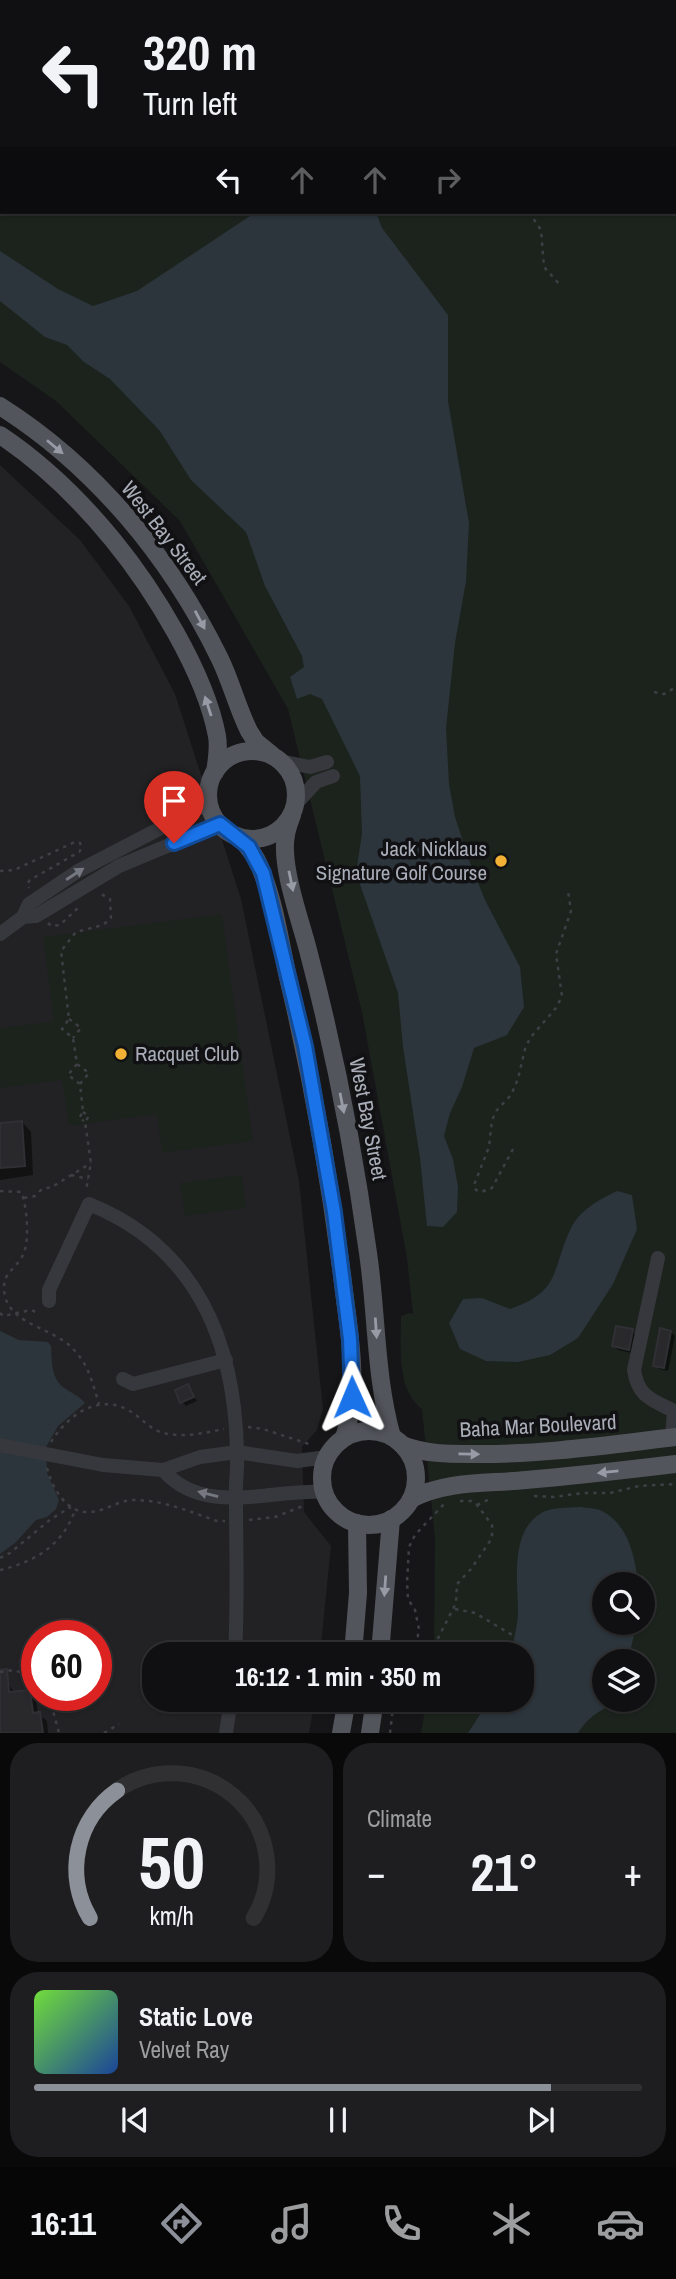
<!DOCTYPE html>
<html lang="en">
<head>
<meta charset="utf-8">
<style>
	body { margin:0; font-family:"Archivo Narrow",sans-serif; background:#1e1e20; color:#f1f3f6; height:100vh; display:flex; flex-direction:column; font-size:26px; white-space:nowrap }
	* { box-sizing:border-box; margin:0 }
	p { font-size:23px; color:#9c9d9f }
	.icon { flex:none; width:38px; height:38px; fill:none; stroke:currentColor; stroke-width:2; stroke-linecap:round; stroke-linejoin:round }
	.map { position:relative; height:1733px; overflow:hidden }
	.details { display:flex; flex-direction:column; gap:10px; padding:10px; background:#09090a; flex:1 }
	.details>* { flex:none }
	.hud { position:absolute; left:0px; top:0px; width:677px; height:214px; box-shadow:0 2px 5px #0004,0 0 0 2px #303032; background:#101012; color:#f1f3f6; overflow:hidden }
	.fabs { position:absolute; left:592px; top:1572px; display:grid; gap:14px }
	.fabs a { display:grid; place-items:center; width:63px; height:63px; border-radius:50%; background:#101012; box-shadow:0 2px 5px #0004,0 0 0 2px #303032; font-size:35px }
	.speed { position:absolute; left:21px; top:1620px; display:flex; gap:14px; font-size:35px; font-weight:700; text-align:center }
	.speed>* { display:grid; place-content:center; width:91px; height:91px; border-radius:50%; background:#101012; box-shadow:0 2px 5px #0004,0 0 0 2px #303032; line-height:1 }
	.speed .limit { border:10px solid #d22; background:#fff; color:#111 }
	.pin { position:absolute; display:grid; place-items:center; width:60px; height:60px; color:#fff; margin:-72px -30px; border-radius:50% 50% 50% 0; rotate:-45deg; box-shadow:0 0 7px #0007 }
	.pin .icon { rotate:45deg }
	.me { position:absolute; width:77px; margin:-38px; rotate:359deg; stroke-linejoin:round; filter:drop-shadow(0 0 5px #0008) }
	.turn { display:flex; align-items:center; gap:24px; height:147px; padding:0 28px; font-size:32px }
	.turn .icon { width:91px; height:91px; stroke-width:2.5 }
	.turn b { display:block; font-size:49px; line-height:60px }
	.lanes { display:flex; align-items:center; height:66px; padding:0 28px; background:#0003; justify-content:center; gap:35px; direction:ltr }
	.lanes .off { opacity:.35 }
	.big { font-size:52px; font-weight:700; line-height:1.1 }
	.details .tile { flex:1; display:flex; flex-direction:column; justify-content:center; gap:10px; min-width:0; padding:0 24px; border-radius:28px; background:#1e1e20 }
	.details .dial { align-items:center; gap:0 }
	.dial svg { height:182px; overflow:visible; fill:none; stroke:#303032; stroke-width:7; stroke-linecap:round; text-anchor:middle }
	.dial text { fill:#f1f3f6; stroke:none }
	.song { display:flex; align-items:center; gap:21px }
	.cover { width:84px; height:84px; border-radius:10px; background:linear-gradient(135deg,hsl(100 70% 55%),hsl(220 70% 35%)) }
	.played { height:7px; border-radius:4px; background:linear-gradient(90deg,#8c9099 85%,#303032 85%) }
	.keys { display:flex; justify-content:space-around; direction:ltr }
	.heat { display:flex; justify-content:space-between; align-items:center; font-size:38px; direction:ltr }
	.details .tiles { flex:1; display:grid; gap:10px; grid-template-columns:1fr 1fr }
	.tile:last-child { grid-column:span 2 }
	.trip { position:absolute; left:142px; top:1642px; width:392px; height:70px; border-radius:28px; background:#101012; box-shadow:0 2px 5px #0004,0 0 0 2px #303032; font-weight:700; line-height:70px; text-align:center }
	.dock { display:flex; height:112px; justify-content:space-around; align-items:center; background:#060607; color:#9c9d9f }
	.dock .icon { width:49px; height:49px }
	.dock .selected { color:#8c9099 }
	.dock b { font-size:32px; color:#f1f3f6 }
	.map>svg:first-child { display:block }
	.built { fill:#222225; fill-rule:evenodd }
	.green { fill:#1c231d; fill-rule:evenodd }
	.water { fill:#2c353c }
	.shadow { fill:#0007 }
	.building { fill:#29292c; stroke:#303034; stroke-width:2 }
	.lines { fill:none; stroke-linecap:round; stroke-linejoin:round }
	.path { stroke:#3d3f44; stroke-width:2.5; stroke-dasharray:3.5 5; stroke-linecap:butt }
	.minor { stroke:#37383d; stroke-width:14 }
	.major { stroke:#53555c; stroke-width:18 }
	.minor-bridge { stroke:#37383d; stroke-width:14 }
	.oneway { fill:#979ba6 }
	.oneway2 { fill:#757881 }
	.route-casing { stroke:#114b97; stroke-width:18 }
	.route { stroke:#1a73e8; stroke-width:12 }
	.poi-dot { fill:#f2b134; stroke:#111113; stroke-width:2.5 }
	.labels { text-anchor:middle; stroke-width:7; stroke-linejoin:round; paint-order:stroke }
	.street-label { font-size:21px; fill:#a8adb8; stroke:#111113 }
	.poi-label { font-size:21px; fill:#a8adb8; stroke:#111113; text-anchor:end }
</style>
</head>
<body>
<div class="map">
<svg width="676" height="1733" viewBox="0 0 676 1733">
	<rect width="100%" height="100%" fill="#161618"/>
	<path class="built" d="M0 465 80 540 129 606 175 694 241 899 299 1181 323 1409 317 1430 302 1447 304 1512 331 1546 320 1654H154V1699H315L309 1733H0ZM37 1636H96V1696H37Z"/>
	<g class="green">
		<path d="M0 0H623L624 2H2V212H676V175V1733H421L427 1699H522V1654H434L435 1538 422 1409C396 1390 401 1345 401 1316L409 1313 413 1314 407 1258 362 1012 288 709 180 521 56 401 0 362ZM604 1584H642V1622H604ZM604 1661H642V1699H604Z"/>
		<path d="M222 914 253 1141 162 1153 157 1114 69 1126 62 1080 0 1088V1028L54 1021 43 937Z"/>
		<path d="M242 1175 246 1208 185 1216 180 1183Z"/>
	</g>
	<g class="water">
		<path d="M256 212H376L382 228 448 315V401L469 523 466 581 455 643 446 728 449 784 455 817 471 866 486 902 520 967 524 1007 507 1035 474 1048 462 1087 450 1113 444 1136 453 1159 458 1187 457 1212 443 1227 427 1226 420 1158 403 1047 398 993 356 873 362 834 360 776 322 699 310 694 297 699 290 677 304 667 302 656 265 586 246 532 191 480 160 431 110 379 84 362 67 345 45 337 0 301V251L58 289 93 306 137 291Z"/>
		<path d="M617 1191 632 1195 637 1229 613 1284 578 1338 550 1355 518 1362 486 1361 460 1349 449 1323 463 1299 482 1298 510 1309C562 1291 551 1270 571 1228 580 1210 600 1199 617 1191Z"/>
		<path d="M0 1331 19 1340 48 1342 51 1346C52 1361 51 1381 66 1389 73 1394 79 1396 85 1403L58 1426 46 1447 47 1473 59 1500 56 1509 47 1517 36 1520 16 1542 0 1554Z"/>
		<path d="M580 1507C587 1508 596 1508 602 1511 629 1525 635 1557 638 1584H604V1622H637L631 1648V1661H604V1699H625C604 1708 590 1714 578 1733H468L490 1699H522V1654H512C513 1639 518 1626 518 1611 518 1581 509 1530 543 1512 553 1507 569 1508 580 1507Z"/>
	</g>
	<g class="shadow">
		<path d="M22 1122 31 1132 33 1175 0 1180V1125Z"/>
		<path d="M632 1331 636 1335 632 1353 618 1350 614 1346Z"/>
		<path d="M671 1332 675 1336 668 1371 659 1369 655 1365Z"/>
		<path d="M188 1386 197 1401 186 1406 182 1402Z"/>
		<path d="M8 1684 15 1693 29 1691 36 1699 38 1714 47 1721 48 1733H0V1685Z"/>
	</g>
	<g class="building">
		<path d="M22 1121 25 1166 0 1168V1123Z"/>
		<path d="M616 1326 633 1329 629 1350 612 1346Z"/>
		<path d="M660 1328 671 1331 664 1368 653 1366Z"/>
		<path d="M188 1384 194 1397 180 1403 175 1390Z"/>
		<path d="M7 1669 9 1692 30 1690 33 1713 40 1712 43 1733H0V1670Z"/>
	</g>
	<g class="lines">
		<g class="path">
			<path d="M372 0 373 2"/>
			<path d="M529 212 541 230 544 267 561 286"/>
			<path d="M654 692 664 694 676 687"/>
			<path d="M0 871 14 870 75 842 80 843 82 848 79 852 30 880 27 884 29 888"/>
			<path d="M48 923 51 926 60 925 81 905"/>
			<path d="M69 1019 81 1028 73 1038"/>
			<path d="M77 1064 68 1075 80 1084 83 1112 79 1118 84 1121"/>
			<path d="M80 1084 89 1073 77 1064 73 1038 62 1029 69 1019 61 951 76 932 103 925 111 918 110 899 101 894"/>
			<path d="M83 1112 89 1116 85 1122 91 1163 86 1190"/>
			<path d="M513 1149 492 1188 481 1192 476 1190 474 1185 489 1147 492 1120 497 1110 511 1095 518 1079 525 1049 530 1038 556 1008 562 996 556 954 571 911 568 891"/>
			<path d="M71 1175 88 1179"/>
			<path d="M0 1191 21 1192C27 1204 30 1242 23 1255 14 1272 0 1273 5 1296 12 1326 56 1328 75 1351 89 1366 93 1385 99 1404"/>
			<path d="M24 1198 35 1196 42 1189 52 1187 91 1163"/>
			<path d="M0 1313 3 1316 31 1310 36 1312"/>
			<path d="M248 1427 263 1429 312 1445"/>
			<path d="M51 1442C67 1416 98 1393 128 1410 141 1417 150 1430 164 1433 184 1438 204 1433 224 1429"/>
			<path d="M47 1468C52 1487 66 1514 90 1512 107 1511 119 1499 137 1500 165 1501 191 1512 217 1521H225"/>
			<path d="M534 1496 554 1497 583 1493H610L639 1486 676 1484"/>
			<path d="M477 1505 492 1498"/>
			<path d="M249 1520 275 1517 303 1506"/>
			<path d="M0 1558 10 1553 51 1519 71 1507"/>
			<path d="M0 1570C35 1562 63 1545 75 1510"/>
			<path d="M455 1609 475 1613 514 1636"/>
			<path d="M415 1654 419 1629 415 1610 408 1599 407 1582 409 1547 415 1535 444 1504"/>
			<path d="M430 1654 456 1603 457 1584 471 1569 492 1538V1525L477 1505 471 1501H457"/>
			<path d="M0 1672 13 1670 37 1677"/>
			<path d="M49 1696 59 1733"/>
			<path d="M104 1733 119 1724"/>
			<path d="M390 1733 394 1699"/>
		</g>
		<g class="minor">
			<path d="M15 2V0"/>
			<path d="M0 47 2 41"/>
			<path d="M280 761 310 767 327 762"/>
			<path d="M295 805 316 782 333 776"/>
			<path d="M23 917 29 904 78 871 209 803"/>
			<path d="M0 934 23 917 36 916 119 866 220 824"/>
			<path d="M658 1258 634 1370C638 1397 652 1400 674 1411L672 1437"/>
			<path d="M49 1301V1290L89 1204C196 1247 235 1342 237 1452 238 1468 235 1484 236 1500 236 1551 238 1602 235 1654"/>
			<path d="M123 1379 133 1384 226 1360"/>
			<path d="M103 1465 163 1470 200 1457 237 1452 297 1461 327 1457"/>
			<path d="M163 1470C204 1518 274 1488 324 1492"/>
			<path d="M226 1733 231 1699"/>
		</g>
		<g class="major">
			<path d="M0 406C95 466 170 557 219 657 231 681 237 707 249 731L256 742 272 755"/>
			<path d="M0 435C42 463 81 501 113 540 153 589 205 672 217 736 219 748 217 760 215 772"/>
			<circle cx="252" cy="795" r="44"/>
			<path d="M292 815C290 821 287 828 286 835 280 865 300 919 308 950 334 1049 354 1151 368 1253 377 1314 375 1377 392 1437"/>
			<path d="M237 836C250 847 258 859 263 875 275 906 280 941 287 973 311 1073 329 1174 342 1275 348 1328 361 1386 344 1438"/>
			<circle cx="369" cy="1478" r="47"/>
			<path d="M402 1445C425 1454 448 1454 472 1454 540 1455 608 1445 676 1437"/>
			<path d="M411 1499C447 1480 487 1484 526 1480 576 1476 626 1470 676 1464"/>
			<path d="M353 1654 358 1593 357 1523"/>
			<path d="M380 1654 391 1519"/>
			<path d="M341 1733 347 1699"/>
			<path d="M370 1733 375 1699"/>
		</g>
		<path class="minor-bridge" d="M0 1445 103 1465"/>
	</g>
	<defs><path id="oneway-solid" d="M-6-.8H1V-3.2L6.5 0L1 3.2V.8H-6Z" transform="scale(1.75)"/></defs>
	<g class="oneway">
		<use href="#oneway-solid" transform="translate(55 447) rotate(40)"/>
		<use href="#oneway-solid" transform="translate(200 620) rotate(62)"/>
		<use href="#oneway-solid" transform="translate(208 706) rotate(-108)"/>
		<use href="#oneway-solid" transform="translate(291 881) rotate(78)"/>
		<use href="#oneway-solid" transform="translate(342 1103) rotate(79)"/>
		<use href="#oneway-solid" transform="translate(376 1328) rotate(86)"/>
		<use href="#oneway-solid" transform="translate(469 1454) rotate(1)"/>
		<use href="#oneway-solid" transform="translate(608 1472) rotate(174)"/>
		<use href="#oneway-solid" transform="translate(385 1586) rotate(94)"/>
	</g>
	<g class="oneway2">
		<use href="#oneway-solid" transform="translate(75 874) rotate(-33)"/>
		<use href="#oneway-solid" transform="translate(208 1494) rotate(-166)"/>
	</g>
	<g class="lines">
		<defs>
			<path id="route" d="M174 843 220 824 249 847 263 873 305 1046 334 1212 350 1339 352 1397"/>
		</defs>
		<use href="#route" class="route-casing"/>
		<use href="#route" class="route"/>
	</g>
	<g class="poi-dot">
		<circle cx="501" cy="861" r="7"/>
		<circle cx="121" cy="1054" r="7"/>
	</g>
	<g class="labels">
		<g class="street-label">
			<text transform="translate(164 533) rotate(52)" y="7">West Bay Street</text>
			<text transform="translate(368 1119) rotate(79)" y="7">West Bay Street</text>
			<text transform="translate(538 1426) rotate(-3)" y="7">Baha Mar Boulevard</text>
		</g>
		<g class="poi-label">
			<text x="487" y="856">Jack Nicklaus<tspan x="487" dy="24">Signature Golf Course</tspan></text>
			<text x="135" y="1061" text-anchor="start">Racquet Club</text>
		</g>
	</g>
</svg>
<div class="fabs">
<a><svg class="icon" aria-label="search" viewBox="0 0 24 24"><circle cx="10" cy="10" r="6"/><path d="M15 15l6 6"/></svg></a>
<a><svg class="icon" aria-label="layers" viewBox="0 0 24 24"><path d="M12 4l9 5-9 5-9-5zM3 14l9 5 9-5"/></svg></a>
</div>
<div class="speed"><div class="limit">60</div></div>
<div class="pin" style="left:174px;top:843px;background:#d93025"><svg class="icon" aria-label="arrive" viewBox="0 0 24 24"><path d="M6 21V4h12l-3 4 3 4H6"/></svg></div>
<svg class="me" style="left:352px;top:1397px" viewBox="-20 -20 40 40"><path d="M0-17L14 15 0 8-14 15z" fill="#1a73e8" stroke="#fff" stroke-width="4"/></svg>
<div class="trip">16:12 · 1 min · 350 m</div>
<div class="hud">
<div class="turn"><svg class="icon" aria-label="left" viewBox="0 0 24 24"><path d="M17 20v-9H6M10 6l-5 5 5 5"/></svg><div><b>320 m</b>Turn left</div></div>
<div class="lanes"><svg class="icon" aria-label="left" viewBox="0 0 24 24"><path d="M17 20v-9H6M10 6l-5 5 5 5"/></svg><svg class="icon off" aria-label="ahead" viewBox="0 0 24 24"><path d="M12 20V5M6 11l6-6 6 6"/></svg><svg class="icon off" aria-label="ahead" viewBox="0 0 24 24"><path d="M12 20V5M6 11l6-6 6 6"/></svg><svg class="icon off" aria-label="right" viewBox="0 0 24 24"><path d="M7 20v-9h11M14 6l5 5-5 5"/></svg></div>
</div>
</div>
<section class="details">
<div class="tiles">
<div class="tile dial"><svg viewBox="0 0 100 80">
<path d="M14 69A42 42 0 1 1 86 69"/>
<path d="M14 69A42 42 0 0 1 26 13" stroke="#8c9099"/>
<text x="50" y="56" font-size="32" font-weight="700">50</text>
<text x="50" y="72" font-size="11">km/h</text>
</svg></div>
<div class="tile"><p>Climate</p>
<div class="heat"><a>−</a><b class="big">21°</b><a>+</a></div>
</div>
<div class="tile">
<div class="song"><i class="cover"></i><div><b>Static Love</b><p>Velvet Ray</p></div></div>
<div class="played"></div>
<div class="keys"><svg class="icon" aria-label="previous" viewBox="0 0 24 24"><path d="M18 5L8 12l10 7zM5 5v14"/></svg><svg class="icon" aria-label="pause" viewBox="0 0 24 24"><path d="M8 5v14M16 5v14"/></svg><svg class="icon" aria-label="next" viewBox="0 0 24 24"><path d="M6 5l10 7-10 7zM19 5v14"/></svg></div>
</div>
</div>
</section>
<nav class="dock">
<b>16:11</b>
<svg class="icon selected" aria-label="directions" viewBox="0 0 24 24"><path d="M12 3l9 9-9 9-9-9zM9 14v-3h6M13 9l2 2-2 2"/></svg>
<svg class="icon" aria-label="music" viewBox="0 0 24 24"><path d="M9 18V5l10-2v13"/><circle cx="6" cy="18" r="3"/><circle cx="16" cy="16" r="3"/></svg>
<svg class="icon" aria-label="phone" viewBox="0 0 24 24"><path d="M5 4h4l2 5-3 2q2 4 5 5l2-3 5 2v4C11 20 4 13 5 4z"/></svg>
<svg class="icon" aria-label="climate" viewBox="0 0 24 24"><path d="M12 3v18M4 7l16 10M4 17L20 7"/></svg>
<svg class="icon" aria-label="car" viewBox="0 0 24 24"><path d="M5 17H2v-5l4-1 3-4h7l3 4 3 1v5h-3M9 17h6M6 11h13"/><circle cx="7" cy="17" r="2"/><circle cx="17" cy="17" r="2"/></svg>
</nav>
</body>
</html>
